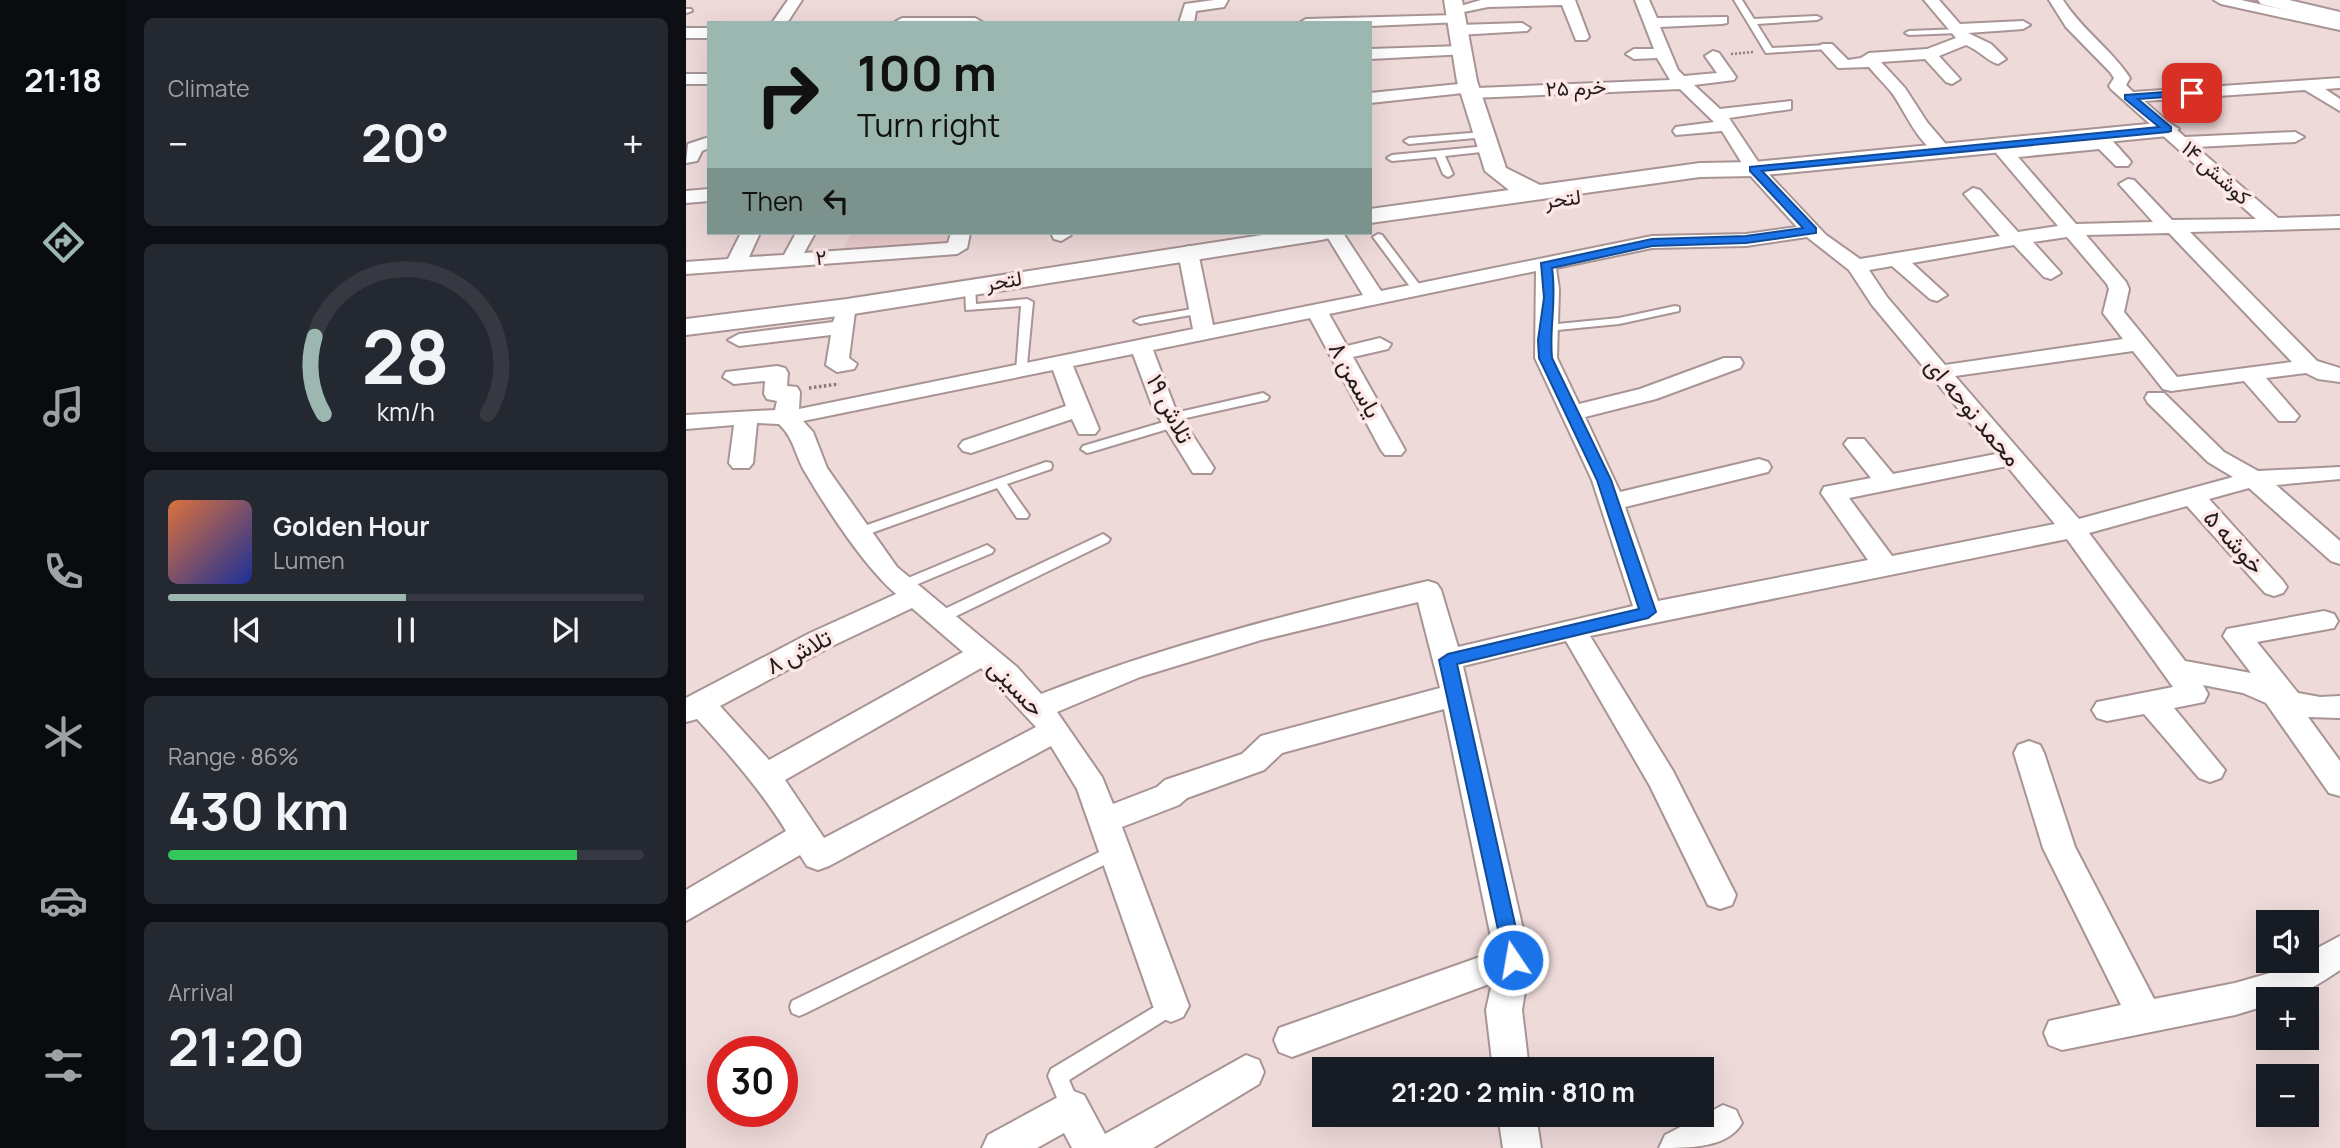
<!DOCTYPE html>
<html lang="en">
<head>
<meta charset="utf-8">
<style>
	body { margin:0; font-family:Manrope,Vazirmatn,sans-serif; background:#242831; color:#f1f3f6; height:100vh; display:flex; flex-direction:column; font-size:26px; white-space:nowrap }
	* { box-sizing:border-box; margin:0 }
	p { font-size:23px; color:#9ea1a6 }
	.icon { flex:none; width:38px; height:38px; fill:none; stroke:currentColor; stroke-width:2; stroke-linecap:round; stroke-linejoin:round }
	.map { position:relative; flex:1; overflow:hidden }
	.sheet { display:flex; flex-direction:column; gap:18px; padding:18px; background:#0d0f14; width:560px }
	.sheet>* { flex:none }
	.hud { position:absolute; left:21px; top:21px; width:665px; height:214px; border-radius:0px; box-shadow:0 7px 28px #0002; background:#9bb7af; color:#111; overflow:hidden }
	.tools { position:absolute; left:1570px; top:910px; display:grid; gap:14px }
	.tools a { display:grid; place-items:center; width:63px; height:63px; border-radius:0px; background:#171b24; box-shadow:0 7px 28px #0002; font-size:35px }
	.speed { position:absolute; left:21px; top:1036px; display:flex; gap:14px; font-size:35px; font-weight:700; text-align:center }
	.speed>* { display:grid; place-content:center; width:91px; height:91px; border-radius:50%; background:#171b24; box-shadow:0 7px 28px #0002; line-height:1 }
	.speed .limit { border:10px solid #d22; background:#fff; color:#111 }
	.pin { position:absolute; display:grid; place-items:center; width:60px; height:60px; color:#fff; margin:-30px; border-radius:14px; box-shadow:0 4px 10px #0006 }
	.me { position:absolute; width:77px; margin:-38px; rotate:348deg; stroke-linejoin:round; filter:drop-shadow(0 0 5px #0008) }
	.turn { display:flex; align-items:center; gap:24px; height:147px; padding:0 35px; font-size:32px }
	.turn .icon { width:91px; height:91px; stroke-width:2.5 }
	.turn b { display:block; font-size:49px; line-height:60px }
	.then { display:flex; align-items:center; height:66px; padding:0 35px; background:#0003; gap:14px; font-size:26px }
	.big { font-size:52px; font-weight:700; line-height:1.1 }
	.sheet .tile { flex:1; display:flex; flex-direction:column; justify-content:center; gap:10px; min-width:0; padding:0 24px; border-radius:10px; background:#242831 }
	.sheet .dial { align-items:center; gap:0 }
	.dial svg { height:182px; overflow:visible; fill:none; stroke:#363941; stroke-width:7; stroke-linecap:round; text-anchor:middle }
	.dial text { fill:#f1f3f6; stroke:none }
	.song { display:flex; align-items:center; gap:21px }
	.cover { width:84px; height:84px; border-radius:10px; background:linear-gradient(135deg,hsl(20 70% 55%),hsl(230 70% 35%)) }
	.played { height:7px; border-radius:4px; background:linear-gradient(90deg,#9bb7af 50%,#363941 50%) }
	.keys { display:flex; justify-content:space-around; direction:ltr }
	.heat { display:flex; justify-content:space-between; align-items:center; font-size:38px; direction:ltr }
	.charge { height:10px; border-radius:5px; background:linear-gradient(90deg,#34c759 86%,#363941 0) }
	.trip { position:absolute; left:626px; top:1057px; width:402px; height:70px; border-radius:0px; background:#171b24; box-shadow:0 7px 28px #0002; font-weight:700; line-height:70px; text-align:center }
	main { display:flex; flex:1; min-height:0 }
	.dock { display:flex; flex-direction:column; width:126px; justify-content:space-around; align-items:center; background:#090b0e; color:#9ea1a6 }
	.dock .icon { width:49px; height:49px }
	.dock .on { color:#9bb7af }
	.dock b { font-size:32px; color:#f1f3f6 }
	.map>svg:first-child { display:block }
	.built { fill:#ebcdcc }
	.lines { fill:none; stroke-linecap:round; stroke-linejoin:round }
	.river { fill:#c99394; fill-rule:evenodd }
	.service-casing { stroke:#a89494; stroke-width:4 }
	.minor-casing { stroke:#a89494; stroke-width:4 }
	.tertiary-casing { stroke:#a89494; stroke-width:4 }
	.path-far1 { stroke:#897b7b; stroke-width:2.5; stroke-dasharray:2 2; stroke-linecap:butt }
	.path { stroke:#897b7b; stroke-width:3.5; stroke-dasharray:2.5 2.5; stroke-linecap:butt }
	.service { fill:#fff; fill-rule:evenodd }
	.minor { fill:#fff; fill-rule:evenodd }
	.tertiary { fill:#fff; fill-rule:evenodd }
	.route { fill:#1a73e8; stroke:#114b97; stroke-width:2 }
	.labels { text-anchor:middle; stroke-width:7; stroke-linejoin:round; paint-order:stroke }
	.far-street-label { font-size:21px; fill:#241d1d; stroke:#fde7e7 }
	.street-label { font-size:24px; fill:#241d1d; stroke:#fde7e7 }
</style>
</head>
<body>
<main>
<nav class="dock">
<b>21:18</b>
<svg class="icon on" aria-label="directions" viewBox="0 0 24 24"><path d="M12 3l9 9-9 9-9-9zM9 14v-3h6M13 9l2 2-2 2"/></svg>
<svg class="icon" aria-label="music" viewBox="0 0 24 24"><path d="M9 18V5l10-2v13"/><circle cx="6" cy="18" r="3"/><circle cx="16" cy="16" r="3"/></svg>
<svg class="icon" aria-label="phone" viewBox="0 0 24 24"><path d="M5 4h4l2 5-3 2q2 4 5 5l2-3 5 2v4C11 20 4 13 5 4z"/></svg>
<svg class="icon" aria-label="climate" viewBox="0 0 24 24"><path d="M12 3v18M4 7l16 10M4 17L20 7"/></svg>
<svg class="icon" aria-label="car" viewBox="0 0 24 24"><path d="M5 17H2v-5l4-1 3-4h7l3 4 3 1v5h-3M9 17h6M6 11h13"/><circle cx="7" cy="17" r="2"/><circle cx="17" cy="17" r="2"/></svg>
<svg class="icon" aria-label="filters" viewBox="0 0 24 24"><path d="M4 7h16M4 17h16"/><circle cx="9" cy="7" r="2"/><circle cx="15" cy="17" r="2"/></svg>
</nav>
<section class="sheet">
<div class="tile"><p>Climate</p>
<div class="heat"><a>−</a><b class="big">20°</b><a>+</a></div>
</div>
<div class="tile dial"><svg viewBox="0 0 100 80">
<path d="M14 69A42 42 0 1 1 86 69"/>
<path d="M14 69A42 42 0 0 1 10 35" stroke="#9bb7af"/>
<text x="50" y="56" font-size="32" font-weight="700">28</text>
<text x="50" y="72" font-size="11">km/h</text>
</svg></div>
<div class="tile">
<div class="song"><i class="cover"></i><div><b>Golden Hour</b><p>Lumen</p></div></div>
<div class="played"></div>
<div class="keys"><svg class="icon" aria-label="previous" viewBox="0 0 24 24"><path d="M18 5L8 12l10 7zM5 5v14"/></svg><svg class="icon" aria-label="pause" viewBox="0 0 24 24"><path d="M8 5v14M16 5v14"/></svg><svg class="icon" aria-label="next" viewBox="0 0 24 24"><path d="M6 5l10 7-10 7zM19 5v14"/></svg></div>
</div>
<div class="tile"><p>Range · 86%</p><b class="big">430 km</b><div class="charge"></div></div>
<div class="tile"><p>Arrival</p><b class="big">21:20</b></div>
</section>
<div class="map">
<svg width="1654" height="1148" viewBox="0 0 1654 1148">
	<rect width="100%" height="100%" fill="#efdada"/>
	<path class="built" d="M165 233H263L261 241 252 246 156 251Z"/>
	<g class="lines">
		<path class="river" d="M1550 0H1589L1654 15V29L1553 5Z"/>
		<defs>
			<g id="service">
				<path d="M1048 0H1056L1068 19 1131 16 1135 18 1131 20 1071 24 1086 48 1141 45 1145 47 1141 49 1080 53Z"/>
				<path d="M0 9H5L6 11 0 13Z"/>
				<path d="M1275 29V33H1272L1223 35 1219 33 1223 31Z"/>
				<path d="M797 132 800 133V137L723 144 718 141 723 138Z"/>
				<path d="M801 146 804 147V151L759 156 767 174 762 177 757 174 750 157 706 161 701 158 706 155Z"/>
				<path d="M692 234 696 235 736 288V292H728L687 237Z"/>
				<path d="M284 284 289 287 290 304 341 299 347 302 340 375H332L330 372 335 306 280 310 279 287Z"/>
				<path d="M989 306 993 307V311L933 324 861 331 855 328 861 325 933 318Z"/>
				<path d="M512 308 518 311 516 313 454 324 448 321 454 318Z"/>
				<path d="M577 393 583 397 581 400 491 420 494 423 492 426 405 452 401 453 395 449 397 446 481 421 478 418 480 415Z"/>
				<path d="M360 462 365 463 366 466 365 469 321 484 343 515 341 518H331L311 488 177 536 172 537 165 533 167 530Z"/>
				<path d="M417 534 424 539 422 542 258 622 253 623 246 618 248 614Z"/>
				<path d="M301 545 308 550 306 553 220 589 215 591 208 586 210 583Z"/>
				<path d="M428 845 434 847 437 852 434 857 120 1013 113 1016 106 1013 104 1007 106 1001Z"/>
				<path d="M485 997 492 1000 494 1006 492 1012 383 1080 395 1108 392 1115 385 1118 378 1115 362 1076 365 1069Z"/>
			</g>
			<g id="minor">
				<path d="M102 0H116L101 23H86Z"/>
				<path d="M528 0H542L538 7 510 11 508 23H493L499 4Z"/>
				<path d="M795 0H889L903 37 900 40H890L876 5 802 7 768 14 761 10Z"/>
				<path d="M949 0H963L971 18 1041 17V23L1036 24 974 27 992 70 998 76 1031 73 1019 56 1027 51 1033 53 1050 77 1048 80 1008 85 1034 109 1105 101V109L1043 118 1075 166 1140 235 1174 259 1314 236 1278 194 1287 188 1294 190 1332 232 1372 226 1310 153 1319 148 1404 139V132C1420 128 1432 148 1442 158L1445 162 1442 166H1430L1413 149 1332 157 1390 224 1467 222 1433 184 1442 179 1448 180 1486 220 1570 219 1425 89 1423 86 1428 78 1424 72 1380 27 1363 0H1377C1396 30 1425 49 1444 78L1440 85 1447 92 1654 78V88L1639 89 1654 99V111L1619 90 1458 101 1499 137 1609 132 1618 137 1609 142 1510 147 1592 218 1654 216V228L1504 232 1631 361 1654 368V382L1632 379 1620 373 1580 378 1613 416 1609 421H1593L1558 381 1485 391 1477 389 1447 351 1269 376 1393 519 1547 477 1522 462 1462 403 1459 398 1462 393H1478L1538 452 1572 471 1654 467V479L1590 485 1654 541V564L1645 561 1563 488 1523 499 1597 581 1601 587 1597 593 1588 596 1579 593 1501 506 1403 533 1499 661 1565 673 1537 636 1541 629 1638 611 1648 614 1652 621 1648 628 1571 642 1612 693 1634 697 1654 696V718L1622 717 1654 761V796L1643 793 1580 703 1557 693 1517 685 1522 694 1518 702 1488 708 1539 770 1535 778 1524 782 1513 778 1458 714 1421 721 1411 718 1406 710 1411 702 1487 687 1381 539 904 636 987 771 1050 895 1046 905 1034 909 1022 905 964 786 880 641 777 666 844 960 836 1010 843 1069H807L800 1010 806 983 606 1057 593 1052 588 1040 593 1028 808 952 758 709 596 753 578 770 501 798 493 805 436 827 503 1006 497 1017 485 1022 473 1017 467 1006 391 789 365 746 143 866 132 870 121 866 114 855 0 921V890L100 831C75 790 43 754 11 719L0 722V698L124 633 210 594C178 566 141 509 119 472 109 455 108 438 93 424L71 423 67 463 63 468H47L43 463 48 425 0 429V415L89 410 91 401 81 399 78 394 79 381 48 384 37 377 40 372 91 366 99 368 102 373 101 386 111 387 114 392 113 409 507 329 492 252 502 246 512 252 527 325 677 295 639 233H657L695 291 966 236 1060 234 1111 227 1062 173 1036 131 990 135 987 131 990 127 1028 122 994 89 785 98 777 93 684 103V93L783 83 791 88 984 80 971 58 948 59 940 54 948 49H968ZM1483 233 1606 362 1491 377 1438 312 1443 289 1440 282 1400 235ZM1121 237 1163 270 1186 305 1310 454 1207 474 1178 439H1162L1158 444 1185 478 1138 487 1135 493 1182 560 972 601 939 507 1082 472 1085 467 1082 462 1073 459 934 492 899 417 970 399 1054 368 1057 363 1054 358H1038L954 389 893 404 871 358 873 289 870 268 966 248 1060 246ZM1381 237 1421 284 1423 289 1417 313 1437 339 1259 365 1201 297 1183 270 1206 266 1244 299 1251 301 1261 295 1226 263 1328 245 1358 277 1365 279 1375 273 1347 242ZM850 271 849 358 906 480 947 606 772 647 755 590 751 584 742 581C611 612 481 644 355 694L331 667 211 567 141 468 127 432 117 421 367 370 380 406 277 441 273 446 277 451 285 453 386 419 393 434H409L413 429 387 366 447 354 467 408 507 473H525L528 468 489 408 467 350 624 318 695 450 699 455H715L719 450 667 357 702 349 705 344 694 338 661 346 643 314ZM1321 466 1369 524 1206 556 1163 498ZM732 602 754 688 575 736 556 754 479 780 471 787 427 804 416 777 371 712 454 677 575 640ZM226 608 277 652 83 760 34 706 144 647ZM295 668 350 727 138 838 99 780Z"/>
				<path d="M1238 0H1253L1274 24 1337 21 1344 25 1337 29 1282 33 1305 44 1320 59 1312 64C1301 61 1293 50 1280 45L1253 56 1274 79 1266 84 1260 82 1239 59 1195 62 1219 88 1241 122 1264 149 1255 154C1234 149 1218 109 1206 93 1199 84 1190 76 1183 67L1152 68 1133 47 1136 44H1146L1162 60 1175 58 1183 53 1241 49 1270 38Z"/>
				<path d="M1528 0H1555L1654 22V30L1535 4Z"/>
				<path d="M770 15 775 16V22L684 26V23H613L620 19Z"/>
				<path d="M216 18H289L296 22H209Z"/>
				<path d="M836 23 844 28 841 31 772 35 764 30 772 25Z"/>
				<rect x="0" y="28" width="23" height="10"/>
				<path d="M776 46 781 48V54L684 59V49Z"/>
				<rect x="0" y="74" width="23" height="10"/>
				<path d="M23 137V148L16 151 11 161 0 163 2 144Z"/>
				<path d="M23 189V201L0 203V191Z"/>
				<path d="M55 233H74L63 257 98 255 110 233H129L118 253 262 243 265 233H284L281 248 271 254 0 274V262L42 259Z"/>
				<path d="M365 233H384L385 235 375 241 368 239Z"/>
				<path d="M159 306 169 312 163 358 171 364 168 369 151 372 140 365 145 335 53 346 42 340 53 334 147 322 152 308Z"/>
				<path d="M1343 741 1354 745 1358 753 1389 847 1468 999 1549 983 1598 969 1611 961H1620V954L1654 936V970C1630 986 1612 999 1582 999V1005L1549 1015 1376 1050 1363 1045 1358 1033 1363 1021 1435 1005 1357 848 1328 753 1332 745Z"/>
				<path d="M560 1055 573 1060 578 1072 573 1084 467 1148H386L378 1133 351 1148H296L302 1135 385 1090 398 1095 419 1134Z"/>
				<path d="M1037 1105 1050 1110 1056 1123C1042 1148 1003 1148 973 1148L979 1135Z"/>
				<path d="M812 1115H850L855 1148H817Z"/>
			</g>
			<g id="tertiary">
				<path d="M758 0H776L791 81 820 168 854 185 1014 163 1068 162 1482 122 1493 129 1482 136 1068 176 1014 177 684 223V209L823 190 799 171 771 81Z"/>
				<path d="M1572 0H1603L1654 12V24L1575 4Z"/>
				<path d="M589 233H647L644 238 635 240 161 315 0 335V319L161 299Z"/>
			</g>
		</defs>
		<use href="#service" class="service-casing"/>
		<use href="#minor" class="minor-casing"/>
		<use href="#tertiary" class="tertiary-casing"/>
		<path class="path-far1" d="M1045 54 1068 52"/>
		<path class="path" d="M123 388 153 384"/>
		<use href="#service" class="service"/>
		<use href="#minor" class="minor"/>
		<use href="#tertiary" class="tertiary"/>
	</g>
	<path class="route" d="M1506 90 1510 95 1452 99 1485 127V131L1482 132 1076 171 1130 228V233L1060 243 966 246 866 268C871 301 863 326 866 358L925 480 970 612 962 618 771 664 837 960 834 966 827 969 820 966 753 660 762 654 953 609 911 480 853 358 852 340 858 298 855 263 966 239 1060 236 1117 228 1064 171V167L1473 127 1439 99V95Z"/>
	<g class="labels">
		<g class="far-street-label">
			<text transform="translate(890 88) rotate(-3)" y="7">خرم ۲۵</text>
			<text transform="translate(1530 173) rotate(42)" y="7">کوشش ۱۴</text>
			<text transform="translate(877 199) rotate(-7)" y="7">لتحر</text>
			<text transform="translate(135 258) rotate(-4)" y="7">۲</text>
			<text transform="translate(318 281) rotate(-9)" y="7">لتحر</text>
		</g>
		<g class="street-label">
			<text transform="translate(669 380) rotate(61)" y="8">یاسمن ۸</text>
			<text transform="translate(484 409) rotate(63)" y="8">تلاش ۱۹</text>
			<text transform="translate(1287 412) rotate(50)" y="8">محمد نوحه ای</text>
			<text transform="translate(1548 542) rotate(48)" y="8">خوشه ۵</text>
			<text transform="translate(113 652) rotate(-27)" y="8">تلاش ۸</text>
			<text transform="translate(330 688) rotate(46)" y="8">حسینی</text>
		</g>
	</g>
</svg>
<div class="tools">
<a><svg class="icon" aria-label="sound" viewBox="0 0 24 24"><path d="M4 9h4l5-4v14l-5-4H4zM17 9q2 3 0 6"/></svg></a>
<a>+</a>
<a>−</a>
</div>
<div class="speed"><div class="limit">30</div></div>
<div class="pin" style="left:1506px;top:93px;background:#d93025"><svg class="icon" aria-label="arrive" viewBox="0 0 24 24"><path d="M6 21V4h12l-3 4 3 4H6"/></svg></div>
<svg class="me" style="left:827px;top:960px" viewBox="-20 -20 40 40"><circle r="17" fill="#1a73e8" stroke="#fff" stroke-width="3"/><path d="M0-11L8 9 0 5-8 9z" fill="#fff"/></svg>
<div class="trip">21:20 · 2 min · 810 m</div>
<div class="hud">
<div class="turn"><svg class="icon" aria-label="right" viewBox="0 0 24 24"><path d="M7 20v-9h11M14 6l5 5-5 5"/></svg><div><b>100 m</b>Turn right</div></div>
<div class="then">Then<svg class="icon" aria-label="left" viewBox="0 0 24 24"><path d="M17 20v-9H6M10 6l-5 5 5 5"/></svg></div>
</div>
</div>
</main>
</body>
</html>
